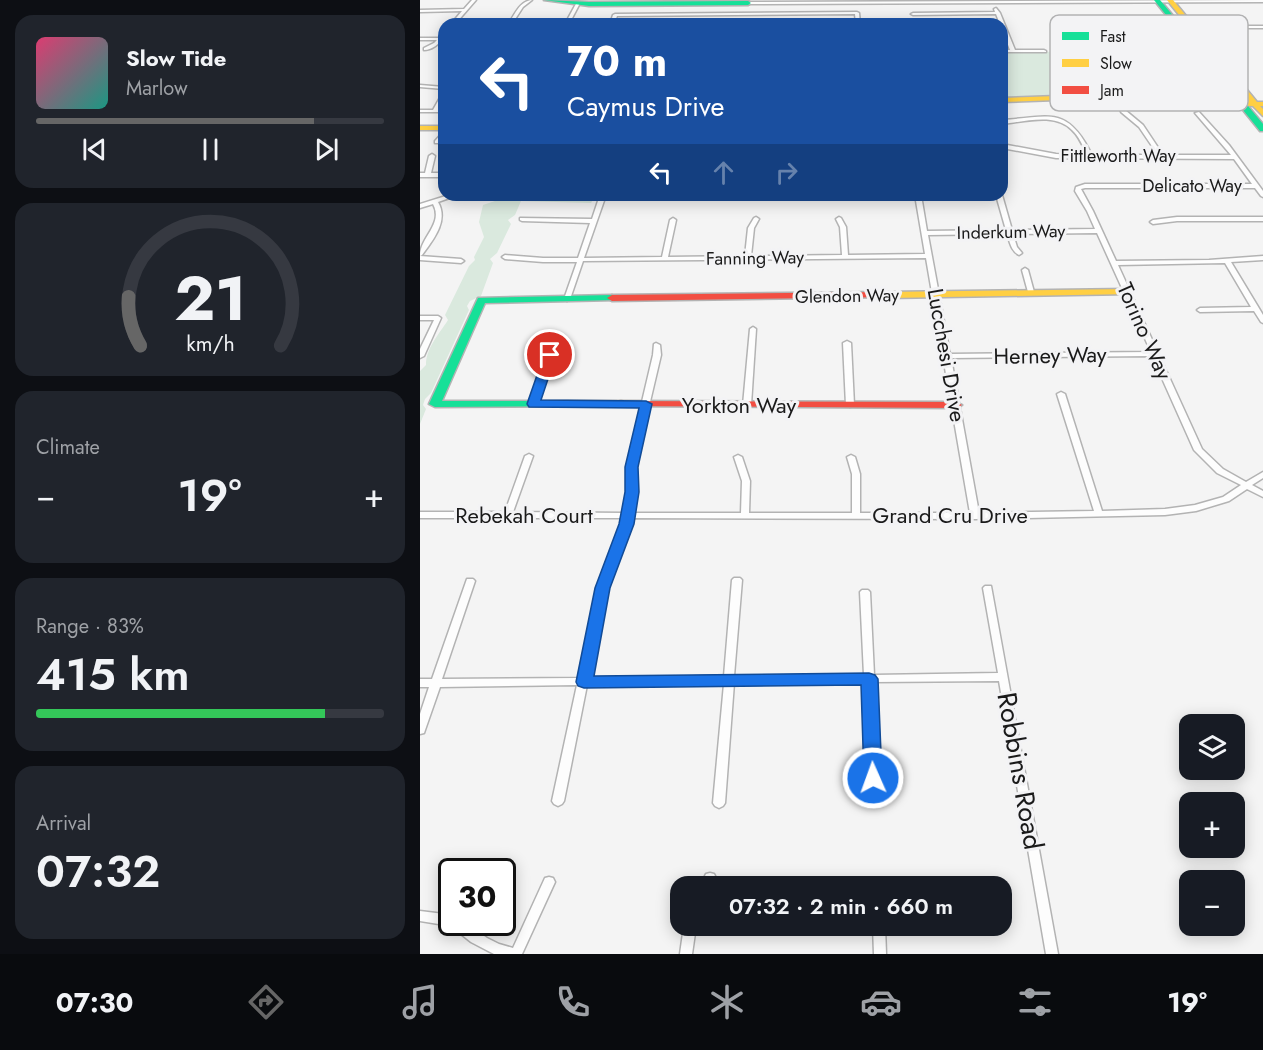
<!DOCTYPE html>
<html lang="en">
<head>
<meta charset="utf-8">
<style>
	body { margin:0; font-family:Jost,sans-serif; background:#20242c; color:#f1f3f6; height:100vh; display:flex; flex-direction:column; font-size:22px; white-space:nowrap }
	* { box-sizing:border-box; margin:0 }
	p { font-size:20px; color:#9ea1a6 }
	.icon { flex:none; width:33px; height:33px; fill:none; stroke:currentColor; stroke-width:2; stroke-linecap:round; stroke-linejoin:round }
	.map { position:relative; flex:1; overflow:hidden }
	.sheet { display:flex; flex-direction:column; gap:15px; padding:15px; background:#0d0f14; width:420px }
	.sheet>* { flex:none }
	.top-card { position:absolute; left:18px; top:18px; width:570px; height:183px; border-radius:18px; box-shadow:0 3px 15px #0003; background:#1a4fa0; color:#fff; overflow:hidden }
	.tools { position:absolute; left:759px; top:714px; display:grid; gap:12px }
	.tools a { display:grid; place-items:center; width:66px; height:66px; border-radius:12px; background:#171b24; box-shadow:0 3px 15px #0003; font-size:30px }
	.speed { position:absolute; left:18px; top:858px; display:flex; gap:12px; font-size:30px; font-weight:700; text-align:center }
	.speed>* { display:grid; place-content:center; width:78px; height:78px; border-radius:50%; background:#171b24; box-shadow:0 3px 15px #0003; line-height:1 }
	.speed .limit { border:3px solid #111; border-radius:9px; background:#fff; color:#111 }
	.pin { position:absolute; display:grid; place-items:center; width:51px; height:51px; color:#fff; margin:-26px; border:3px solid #fff; border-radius:50%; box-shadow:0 2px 6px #0007 }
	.me { position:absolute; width:66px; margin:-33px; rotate:358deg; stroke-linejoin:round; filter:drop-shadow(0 0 4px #0008) }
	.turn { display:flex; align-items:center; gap:21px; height:126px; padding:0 30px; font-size:27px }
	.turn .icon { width:78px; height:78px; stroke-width:2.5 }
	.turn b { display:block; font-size:42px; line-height:51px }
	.lanes { display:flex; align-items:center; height:57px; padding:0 30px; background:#0003; justify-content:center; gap:30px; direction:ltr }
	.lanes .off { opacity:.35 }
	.big { font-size:45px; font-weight:600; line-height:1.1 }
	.sheet .widget { flex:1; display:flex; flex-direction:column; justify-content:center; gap:9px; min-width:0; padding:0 21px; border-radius:18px; background:#20242c }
	.sheet .dial { align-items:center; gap:0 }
	.dial svg { height:156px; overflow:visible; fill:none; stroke:#363941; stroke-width:7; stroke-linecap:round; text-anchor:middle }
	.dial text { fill:#f1f3f6; stroke:none }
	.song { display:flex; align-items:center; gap:18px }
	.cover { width:72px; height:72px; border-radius:9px; background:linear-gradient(135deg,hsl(340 70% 55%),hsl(170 70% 35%)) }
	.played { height:6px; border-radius:3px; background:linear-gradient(90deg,#666 80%,#363941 80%) }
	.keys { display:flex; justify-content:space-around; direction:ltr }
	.heat { display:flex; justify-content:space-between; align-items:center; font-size:33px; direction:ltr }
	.charge { height:9px; border-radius:4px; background:linear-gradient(90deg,#34c759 83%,#363941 0) }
	.trip { position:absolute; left:250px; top:876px; width:342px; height:60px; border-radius:18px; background:#171b24; box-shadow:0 3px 15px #0003; font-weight:600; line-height:60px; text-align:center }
	.menu { display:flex; height:96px; justify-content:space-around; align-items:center; background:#090b0e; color:#9ea1a6 }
	.menu .icon { width:42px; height:42px }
	.menu .selected { color:#666 }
	.menu b { font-size:27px; color:#f1f3f6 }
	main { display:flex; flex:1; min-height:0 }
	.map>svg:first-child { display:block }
	.green { fill:#dae9de }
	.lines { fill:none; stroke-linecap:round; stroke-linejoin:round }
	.street-casing { stroke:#b3b3b3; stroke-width:3 }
	.fast-casing { stroke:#b3b3b3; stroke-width:3 }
	.slow-casing { stroke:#b3b3b3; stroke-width:3 }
	.jam-casing { stroke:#b3b3b3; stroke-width:3 }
	.street { fill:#fdfdfd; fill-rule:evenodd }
	.fast { fill:#16e098; fill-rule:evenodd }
	.slow { fill:#ffcf43; fill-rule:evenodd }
	.jam { fill:#f24e42; fill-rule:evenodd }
	.route { fill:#1a73e8; stroke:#114b97; stroke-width:1.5 }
	.labels { text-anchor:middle; stroke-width:6; stroke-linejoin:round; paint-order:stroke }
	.far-street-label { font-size:18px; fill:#1a1a1a; stroke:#f3f3f5 }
	.street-label { font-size:22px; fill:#1a1a1a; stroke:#f3f3f5 }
	.near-street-label { font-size:27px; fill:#1a1a1a; stroke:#f3f3f5 }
	.key { fill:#f3f3f5; stroke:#b2b2b3; stroke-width:1.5 }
	.key-label { font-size:16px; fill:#1a1a1a }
</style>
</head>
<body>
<main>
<section class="sheet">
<div class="widget">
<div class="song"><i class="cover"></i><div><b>Slow Tide</b><p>Marlow</p></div></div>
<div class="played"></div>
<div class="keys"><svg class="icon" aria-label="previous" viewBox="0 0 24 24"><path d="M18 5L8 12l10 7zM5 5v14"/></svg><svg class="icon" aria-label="pause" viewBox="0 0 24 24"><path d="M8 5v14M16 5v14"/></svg><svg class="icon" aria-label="next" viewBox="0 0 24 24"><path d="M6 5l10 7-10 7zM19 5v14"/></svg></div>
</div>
<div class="widget dial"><svg viewBox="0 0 100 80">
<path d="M14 69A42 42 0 1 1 86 69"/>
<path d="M14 69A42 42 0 0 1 8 44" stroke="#666"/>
<text x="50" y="56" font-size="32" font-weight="700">21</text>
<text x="50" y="72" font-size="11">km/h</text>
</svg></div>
<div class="widget"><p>Climate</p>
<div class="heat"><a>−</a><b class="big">19°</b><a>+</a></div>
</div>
<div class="widget"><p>Range · 83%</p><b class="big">415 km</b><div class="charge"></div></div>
<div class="widget"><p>Arrival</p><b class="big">07:32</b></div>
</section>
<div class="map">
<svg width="843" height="954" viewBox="0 0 843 954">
	<rect width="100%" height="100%" fill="#f4f4f4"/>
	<g class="green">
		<path d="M771 48 810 99 690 95 582 97V52L743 51Z"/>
		<path d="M74 195H176L171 203 101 201 95 215 88 220 91 224 77 253 70 259 73 263 61 296 50 301 47 306 49 310 11 393 5 399 3 405 6 409 0 424V371L6 365C6 348 19 334 28 320L25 315 49 266 55 260 54 257 64 237 59 222 63 205 81 199Z"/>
	</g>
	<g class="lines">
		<defs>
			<g id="street">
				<path d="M52 0H56L36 23H89C95 14 100 1 112 0L103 7 92 24H31L42 11 0 12V10L44 9Z"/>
				<path d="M843 0V2L328 4 326 3 328 2Z"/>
				<path d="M157 2 160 3 149 24H145Z"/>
				<path d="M576 8 580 13 595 50H624L626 51V52H582V50H590L582 29V24H580L576 14 493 15 491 14 493 13 575 12 574 9Z"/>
				<path d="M437 12 439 13 440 24H436L435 14 197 16 194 24H190L193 15 195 14Z"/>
				<path d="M811 26H843V28H812Z"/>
				<path d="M23 34H24V38C19 43 13 50 4 50V48L14 43 17 40H0V38H19Z"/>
				<path d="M0 85 24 87V89L0 87Z"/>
				<path d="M24 93V99L18 110H24V112H0V110H13L22 94Z"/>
				<path d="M697 97 699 98 705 110 723 125 743 155H811L775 113 779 112 809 145 843 191V197L841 196 835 188H665L661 189 673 211 696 261 789 260 843 256V260L811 262 843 315V323L841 322 834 311 780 312 777 310 780 308 831 307 805 263 698 265 782 449 803 469 826 482 843 472V478L832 485 843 491V497L827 489 809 501 776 511 745 515 555 519 211 518 187 588 169 678 304 676 312 580 314 578H320L322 580 314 676 444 675 440 592 442 590H448L450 592 454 675 578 673 563 588 565 586H571L638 954H626L579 681 454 682 458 778 457 781 453 782 449 781 448 778 444 682 314 683 305 803 303 806 299 808 295 806 293 803 304 684 167 685 144 801 142 804 138 806 134 804 132 801 157 685 20 687 5 730 4 733 0 734V714L9 687H0V679H12L47 579H53L55 581 22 679 158 678 177 588 203 518H0V512H85L105 456 109 454 113 456 93 512 204 513 208 492 209 457 233 355 234 344 236 343 240 345 241 355 217 457 216 492 212 513H321L322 481 314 457 318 455 322 457 330 481 329 513H432V474L427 457 431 455 435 457 440 474V513H550L506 258 163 261 150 299 147 301 144 299 157 262H123L85 259 82 257 85 255 123 258H158L170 223 102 221 100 220V218L172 219 180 195H186L164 258 242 257 250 220 253 218 256 220 248 257 325 256 328 228 334 218 336 217 339 219 334 228 331 256 422 255 420 227 416 219 419 217 421 218 426 227 428 255 505 254 495 195H501L507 231 586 230 576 195H582L592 230 675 229 667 211 655 191 656 187 665 184H832L814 159 636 158 582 148V144L636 154 667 155C663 146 659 136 652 130 635 112 604 122 582 124V120C630 117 647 105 672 155H738L719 127 701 112 695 98ZM677 233 731 352 530 354 508 235 587 234C590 242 591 251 599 255L602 253 597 247 593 234ZM732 356 774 450 797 473 821 485 803 497 775 505 745 509 682 511 645 394 641 392 637 394 674 511 559 513 531 358Z"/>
				<path d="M24 131V136L19 143H15V141Z"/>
				<path d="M12 154 15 156 11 173H24V177H0V173H5L9 156Z"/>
				<path d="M29 195H38L18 202C29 221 13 240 2 255L0 256C0 237 24 224 13 204L0 208V204Z"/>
				<path d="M757 217H843V221H757L733 224 730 222 733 220Z"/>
				<path d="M0 256 41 259 44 261 41 263 0 260Z"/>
				<path d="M605 268 608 270 614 292 613 293 611 294 608 292 602 270Z"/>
				<path d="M0 316H18L21 318 4 356 0 358V349L14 320H0Z"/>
				<path d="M333 327 336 329 331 405 327 407 323 405 330 329Z"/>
				<path d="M427 341 431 343 434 405 430 407 426 405 423 343Z"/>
				<path d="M136 343 140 345 134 355 117 404 113 406H110L109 404 126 355 134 344Z"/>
				<path d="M290 873 294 874 296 878 292 886H280L286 874Z"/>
				<path d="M129 877 133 878 135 882 102 954H74L51 942 31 926 0 921V911L32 915V922H44L67 938 79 944 93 948 125 878Z"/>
				<path d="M264 926H276L272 954H260Z"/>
				<path d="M453 926H465L466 954H454Z"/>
			</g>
			<g id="fast">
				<path d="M124 0 169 2 328 1 331 3 328 5 169 6Z"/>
				<path d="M734 0H740L843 124V131H840Z"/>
				<path d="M192 295 197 298 195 300 65 303 22 401H201L205 402 207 404 205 406 15 407 9 404 58 298Z"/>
			</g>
			<g id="slow">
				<path d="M747 0H753L837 102H843V106H840L843 109V116L833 106 664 99 582 102V98L664 95 829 101Z"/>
				<rect x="0" y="126" width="24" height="4"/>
				<path d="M708 289 713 292 711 294 467 298 462 295 467 292Z"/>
			</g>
			<g id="jam">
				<path d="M467 292 470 293V297L192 301 187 298 192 295Z"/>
				<path d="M201 401 536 402 542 405 536 408 197 406 195 404 197 402Z"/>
			</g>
		</defs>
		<use href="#street" class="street-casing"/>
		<use href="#fast" class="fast-casing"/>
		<use href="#slow" class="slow-casing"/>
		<use href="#jam" class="jam-casing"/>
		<use href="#street" class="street"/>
		<use href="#fast" class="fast"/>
		<use href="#slow" class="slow"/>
		<use href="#jam" class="jam"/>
	</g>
	<path class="route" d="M130 352 136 355 121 400 226 401 232 404 218 467 219 492 214 524 190 588 174 676 449 673 455 675 458 679 462 778 459 784 453 786 446 784 444 778 441 685 164 688 158 686 156 682 175 588 199 524 205 492V467L219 408 109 407 107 404 124 355Z"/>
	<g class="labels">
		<g class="far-street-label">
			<text x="698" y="162">Fittleworth Way</text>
			<text x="772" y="192">Delicato Way</text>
			<text transform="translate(591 232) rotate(-1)" y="6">Inderkum Way</text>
			<text transform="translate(335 258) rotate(-1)" y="6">Fanning Way</text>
			<text transform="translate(427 296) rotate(-1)" y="6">Glendon Way</text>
		</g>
		<g class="street-label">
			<text transform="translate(725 331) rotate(66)" y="8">Torino Way</text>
			<text transform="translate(527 355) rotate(80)" y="8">Lucchesi Drive</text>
			<text transform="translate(630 355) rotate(-1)" y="8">Herney Way</text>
			<text x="319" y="413">Yorkton Way</text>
			<text x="104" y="523">Rebekah Court</text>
			<text x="530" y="523">Grand Cru Drive</text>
		</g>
		<g class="near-street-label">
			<text transform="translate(600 771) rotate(80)" y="9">Robbins Road</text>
		</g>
	</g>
	<rect x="630" y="15" width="198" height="96" rx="9" class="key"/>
	<rect x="642" y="32" width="27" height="8" fill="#16e098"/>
	<rect x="642" y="59" width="27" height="8" fill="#ffcf43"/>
	<rect x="642" y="86" width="27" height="8" fill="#f24e42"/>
	<g class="key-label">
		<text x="680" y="42">Fast</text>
		<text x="680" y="69">Slow</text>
		<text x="680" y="96">Jam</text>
	</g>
</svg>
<div class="tools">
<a><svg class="icon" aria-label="layers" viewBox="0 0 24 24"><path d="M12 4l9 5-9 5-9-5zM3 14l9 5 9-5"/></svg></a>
<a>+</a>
<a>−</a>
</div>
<div class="speed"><div class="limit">30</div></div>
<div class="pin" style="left:130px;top:355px;background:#d93025"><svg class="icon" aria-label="arrive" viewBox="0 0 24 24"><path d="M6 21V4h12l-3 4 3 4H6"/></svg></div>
<svg class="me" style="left:453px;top:778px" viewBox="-20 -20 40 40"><circle r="17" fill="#1a73e8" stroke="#fff" stroke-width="3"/><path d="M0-11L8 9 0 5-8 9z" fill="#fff"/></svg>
<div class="trip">07:32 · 2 min · 660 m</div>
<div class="top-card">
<div class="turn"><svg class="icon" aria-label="left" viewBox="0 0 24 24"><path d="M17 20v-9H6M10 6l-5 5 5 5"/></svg><div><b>70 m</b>Caymus Drive</div></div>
<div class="lanes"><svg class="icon" aria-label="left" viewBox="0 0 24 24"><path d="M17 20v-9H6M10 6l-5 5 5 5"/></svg><svg class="icon off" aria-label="ahead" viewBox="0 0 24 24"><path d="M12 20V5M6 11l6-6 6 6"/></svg><svg class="icon off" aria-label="right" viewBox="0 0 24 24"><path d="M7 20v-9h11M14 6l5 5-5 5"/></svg></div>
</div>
</div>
</main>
<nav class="menu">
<b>07:30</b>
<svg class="icon selected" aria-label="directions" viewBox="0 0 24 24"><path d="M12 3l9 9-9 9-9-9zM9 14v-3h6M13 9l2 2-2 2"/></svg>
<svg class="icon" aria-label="music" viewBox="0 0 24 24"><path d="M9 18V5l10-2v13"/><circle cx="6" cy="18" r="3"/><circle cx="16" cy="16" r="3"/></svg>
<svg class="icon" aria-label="phone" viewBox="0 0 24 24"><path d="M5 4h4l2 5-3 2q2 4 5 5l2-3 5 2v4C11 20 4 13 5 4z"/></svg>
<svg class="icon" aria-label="climate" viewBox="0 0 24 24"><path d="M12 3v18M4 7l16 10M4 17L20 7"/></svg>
<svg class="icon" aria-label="car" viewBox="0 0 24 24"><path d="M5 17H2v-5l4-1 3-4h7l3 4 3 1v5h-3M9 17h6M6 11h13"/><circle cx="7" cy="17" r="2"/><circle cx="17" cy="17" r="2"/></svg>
<svg class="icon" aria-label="filters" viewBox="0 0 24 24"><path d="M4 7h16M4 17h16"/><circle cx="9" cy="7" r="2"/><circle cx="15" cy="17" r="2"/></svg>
<b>19°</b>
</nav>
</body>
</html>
